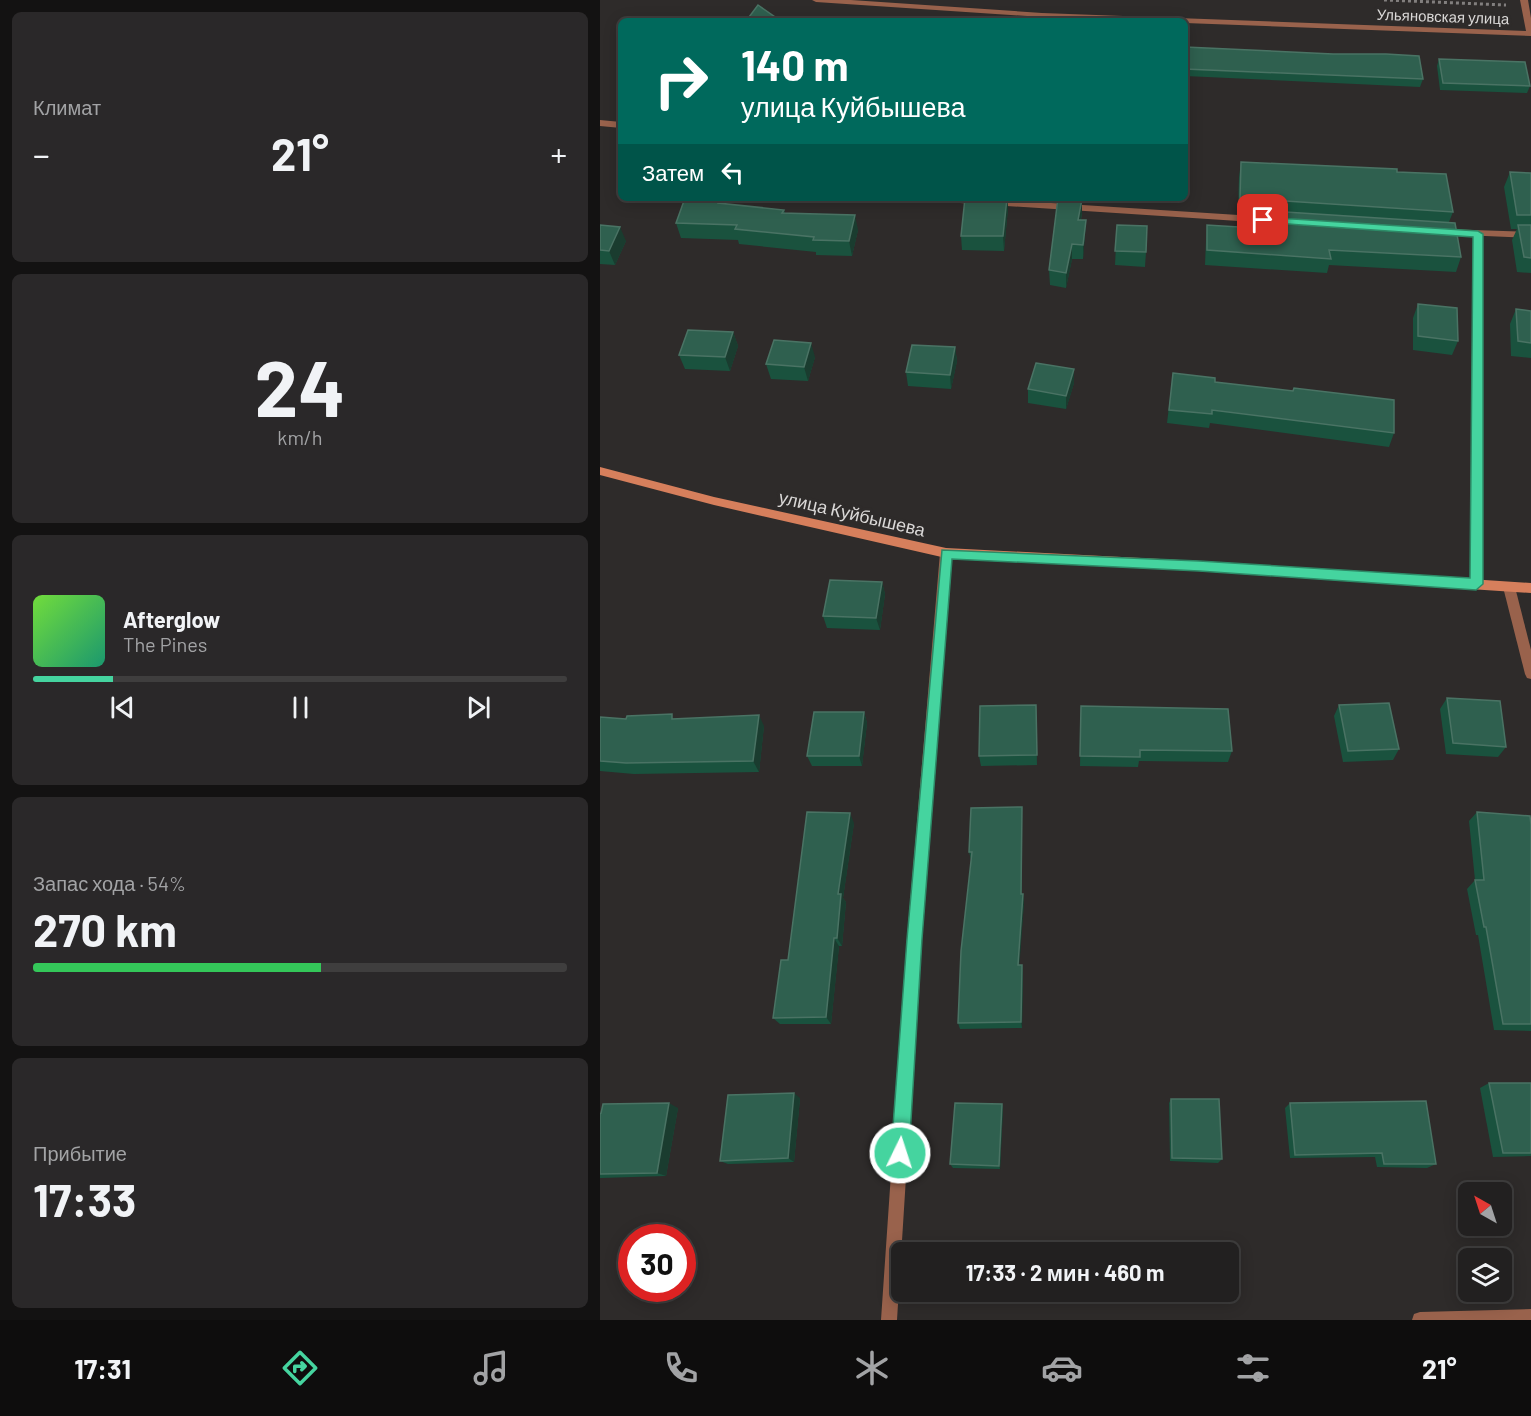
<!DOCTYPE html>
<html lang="ru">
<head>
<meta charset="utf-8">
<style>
	body { margin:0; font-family:Barlow,sans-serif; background:#2a2829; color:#f1f3f6; height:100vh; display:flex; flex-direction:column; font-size:22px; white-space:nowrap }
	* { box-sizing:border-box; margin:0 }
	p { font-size:20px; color:#a2a3a5 }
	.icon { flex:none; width:33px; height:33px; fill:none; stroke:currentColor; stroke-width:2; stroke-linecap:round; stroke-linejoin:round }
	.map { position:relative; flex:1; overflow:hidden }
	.panel { display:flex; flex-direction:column; gap:12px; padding:12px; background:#131212; width:600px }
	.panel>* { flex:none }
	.top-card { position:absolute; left:18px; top:18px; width:570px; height:183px; border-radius:9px; box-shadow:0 3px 15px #0003,0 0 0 2px #3f3e3e; background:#00695c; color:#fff; overflow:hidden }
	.needle { width:39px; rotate:321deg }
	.tools { position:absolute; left:858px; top:1182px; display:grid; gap:12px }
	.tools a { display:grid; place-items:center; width:54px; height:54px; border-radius:9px; background:#222020; box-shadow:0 3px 15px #0003,0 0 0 2px #3f3e3e; font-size:30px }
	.speed { position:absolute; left:18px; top:1224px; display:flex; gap:12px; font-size:30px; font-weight:700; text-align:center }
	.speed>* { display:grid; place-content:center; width:78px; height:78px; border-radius:50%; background:#222020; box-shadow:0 3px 15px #0003,0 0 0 2px #3f3e3e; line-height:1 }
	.speed .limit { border:9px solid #d22; background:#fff; color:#111 }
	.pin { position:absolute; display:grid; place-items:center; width:51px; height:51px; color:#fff; margin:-26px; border-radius:12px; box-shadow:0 3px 9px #0006 }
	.me { position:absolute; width:66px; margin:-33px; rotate:4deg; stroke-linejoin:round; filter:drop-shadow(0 0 4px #0008) }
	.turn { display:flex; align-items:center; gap:21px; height:126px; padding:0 24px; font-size:27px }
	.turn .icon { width:78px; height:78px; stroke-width:2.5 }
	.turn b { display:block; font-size:42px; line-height:51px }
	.then { display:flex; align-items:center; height:57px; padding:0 24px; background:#0003; gap:12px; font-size:22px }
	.big { font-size:45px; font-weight:700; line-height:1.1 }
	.panel .tile { flex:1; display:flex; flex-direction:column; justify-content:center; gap:9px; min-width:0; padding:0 21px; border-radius:9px; background:#2a2829 }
	.panel .dial { align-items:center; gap:0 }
	.dial b { font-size:78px; line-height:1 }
	.song { display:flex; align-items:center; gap:18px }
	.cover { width:72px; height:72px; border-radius:9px; background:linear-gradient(135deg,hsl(100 70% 55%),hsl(160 70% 35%)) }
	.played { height:6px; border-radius:3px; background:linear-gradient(90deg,#45d49f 15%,#3f3e3e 15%) }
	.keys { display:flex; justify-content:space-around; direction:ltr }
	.heat { display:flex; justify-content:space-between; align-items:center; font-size:33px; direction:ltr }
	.charge { height:9px; border-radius:4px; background:linear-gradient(90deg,#34c759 54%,#3f3e3e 0) }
	.trip { position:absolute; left:291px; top:1242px; width:348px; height:60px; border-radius:9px; background:#222020; box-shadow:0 3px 15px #0003,0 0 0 2px #3f3e3e; font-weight:700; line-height:60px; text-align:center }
	.dock { display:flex; height:96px; justify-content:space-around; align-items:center; background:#0e0d0d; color:#a2a3a5 }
	.dock .icon { width:42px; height:42px }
	.dock .current { color:#45d49f }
	.dock b { font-size:27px; color:#f1f3f6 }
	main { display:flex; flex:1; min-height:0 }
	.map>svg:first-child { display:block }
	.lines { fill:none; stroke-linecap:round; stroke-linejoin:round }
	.path { stroke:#827f7e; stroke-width:3; stroke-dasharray:3 3; stroke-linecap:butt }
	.service { fill:#99624c; fill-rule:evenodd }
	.minor { fill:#99624c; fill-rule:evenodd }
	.secondary { fill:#d67f5c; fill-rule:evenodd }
	.wall { fill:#1a523e }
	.shaded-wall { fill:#1a3c2f }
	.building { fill:#2f604f; stroke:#4a7364; stroke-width:1.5 }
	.route { fill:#45d49f; stroke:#2d8a67; stroke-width:1.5 }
	.labels { text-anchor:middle; stroke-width:6; stroke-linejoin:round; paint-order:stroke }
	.far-street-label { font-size:15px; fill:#dad8d7; stroke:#2e2b2a }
	.street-label { font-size:18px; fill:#dad8d7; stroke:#2e2b2a }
</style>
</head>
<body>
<main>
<section class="panel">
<div class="tile"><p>Климат</p>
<div class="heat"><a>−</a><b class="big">21°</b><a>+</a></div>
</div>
<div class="tile dial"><b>24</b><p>km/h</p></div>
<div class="tile">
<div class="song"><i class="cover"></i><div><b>Afterglow</b><p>The Pines</p></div></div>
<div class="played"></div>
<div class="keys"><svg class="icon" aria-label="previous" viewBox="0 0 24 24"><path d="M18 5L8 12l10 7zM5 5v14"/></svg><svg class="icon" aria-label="pause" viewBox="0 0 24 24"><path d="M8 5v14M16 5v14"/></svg><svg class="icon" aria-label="next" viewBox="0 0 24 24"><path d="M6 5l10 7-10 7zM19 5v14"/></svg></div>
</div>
<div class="tile"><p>Запас хода · 54%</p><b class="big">270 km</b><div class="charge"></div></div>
<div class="tile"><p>Прибытие</p><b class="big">17:33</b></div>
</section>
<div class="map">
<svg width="931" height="1320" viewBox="0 0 931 1320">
	<rect width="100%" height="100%" fill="#2e2b2a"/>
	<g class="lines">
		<path class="path" d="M784 0 906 5"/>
		<path class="service" d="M878 231 883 234 882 584 880 587H872L870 584 873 234Z"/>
		<g class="minor">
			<path d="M212 0H251L442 13 926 31 920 0H928L931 18V36L585 23V21L442 17 216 2Z"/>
			<path d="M0 120 21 122V128L0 126Z"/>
			<path d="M325 198H373L654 216 659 219 654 222 329 201Z"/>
			<path d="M842 229 931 232V238L839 234 837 232Z"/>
			<path d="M346 548 352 553 321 939 297 1320H281L307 939 340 553Z"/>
			<path d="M909 582 913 584 915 587 931 650V679L927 678 925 674 903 587 905 584Z"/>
			<path d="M931 1309V1320H812L814 1314 820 1312Z"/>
		</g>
		<path class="secondary" d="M0 467 114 497 346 548 599 561 931 583V593L599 571 346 558 114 505 0 475Z"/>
	</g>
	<g class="wall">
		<path d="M585 47 823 79 820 87 585 76Z"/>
		<path d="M839 59 930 86 927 93 840 90 837 66Z"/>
		<path d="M641 162 797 172 853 212 849 222 861 257 856 272 729 265 727 273 605 265 606 240 607 225 637 227 639 213H638L639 177Z"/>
		<path d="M910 172 931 173V273L917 272 912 240 917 229H911L904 187Z"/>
		<path d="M85 198H129L127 204 184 210 185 213 258 230 252 256 216 255V252L139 244 138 240 81 238 76 223Z"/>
		<path d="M407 198H409H407L408 208 404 251 362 250 361 236Z"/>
		<path d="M458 198H486L484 203H482V213L481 220H486L483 259H472L466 288 450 285 449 270Z"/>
		<path d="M0 225 26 241 15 265 0 264Z"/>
		<path d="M517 225 546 252 545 267 515 265Z"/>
		<path d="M818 304 858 341 852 355 813 350V318Z"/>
		<path d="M916 309 931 311V358L911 356 910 324Z"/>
		<path d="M133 332 138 346 130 371 85 369 79 355Z"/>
		<path d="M355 347 357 361 351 389 308 386 306 372Z"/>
		<path d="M215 357 208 381 171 379 166 364Z"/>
		<path d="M474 369V383L466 409 428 403V389Z"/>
		<path d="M573 373 615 382 693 391 694 388 794 433 789 447 610 423 609 428 567 423Z"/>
		<path d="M282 582 285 594 280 630 227 628 223 616Z"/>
		<path d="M847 698 906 747 898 757 846 754 840 709Z"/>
		<path d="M436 705 437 765 381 766 379 756Z"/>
		<path d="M739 705 799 749 793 760 743 762 734 716Z"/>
		<path d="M481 706 632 751 628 762 539 761 538 767 480 766Z"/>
		<path d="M264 712 267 723 262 766H212L207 756Z"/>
		<path d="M0 717 26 719H75L164 726 159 772 34 774 0 771Z"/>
		<path d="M422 807V894L424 902 419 965 423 972 422 1028 360 1029 358 1023 371 860 369 852Z"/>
		<path d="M877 812 931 825V1031L894 1030 878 935H876L867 889 875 880 869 821Z"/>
		<path d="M254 823 243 898 246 902 242 946H239L231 1024H180L173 1018 188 960Z"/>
		<path d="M889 1083H931V1156L893 1157 880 1088Z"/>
		<path d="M200 1098 194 1162 128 1164 120 1161Z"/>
		<path d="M571 1099 622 1159 618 1163 570 1161 569 1103Z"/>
		<path d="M690 1103 836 1164 827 1168 777 1167 775 1157 690 1158 685 1108Z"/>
		<path d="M402 1104 403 1109 400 1169 353 1168 350 1164Z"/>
		<path d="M78 1108 66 1176 0 1178V1114Z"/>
	</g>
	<g class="shaded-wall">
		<path d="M119 198H129L122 218 118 203Z"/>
		<path d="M407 198 408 208 404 251 403 236Z"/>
		<path d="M482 199V213L477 235 478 220Z"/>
		<path d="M255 215 258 230 252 256 249 241Z"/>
		<path d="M486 220 485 235 483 259V245Z"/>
		<path d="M20 227 26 241 15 265 9 251Z"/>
		<path d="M472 244V259L466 288V273Z"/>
		<path d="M133 332 138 346 130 371 125 357Z"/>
		<path d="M211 343 215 357 208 381 204 367Z"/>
		<path d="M355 347 357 361 351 389 350 375Z"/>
		<path d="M474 369V383L466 409V396Z"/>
		<path d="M282 582 285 594 280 630 276 618Z"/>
		<path d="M264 712 267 723 262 766 259 756Z"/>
		<path d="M159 715 164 726 159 772 153 761Z"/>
		<path d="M422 807V902L421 894Z"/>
		<path d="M250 813 254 823 243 898 246 902 242 946 237 938 238 894Z"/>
		<path d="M423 894 424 902 419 972 418 965Z"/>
		<path d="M234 938 239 946 231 1024 226 1017Z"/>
		<path d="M422 965 423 972 422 1028 421 1022Z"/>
		<path d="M194 1093 200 1098 194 1162 188 1158Z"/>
		<path d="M69 1103 78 1108 66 1176 57 1173Z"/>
		<path d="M402 1104 403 1109 400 1169 399 1166Z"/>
	</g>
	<g class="building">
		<path d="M158 5 175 17 172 21H146Z"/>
		<path d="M585 47 733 54H786L819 56 823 79 585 69Z"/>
		<path d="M839 59 925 62 930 86 843 83Z"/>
		<path d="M641 162 797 169V172L846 174 853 212 640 198Z"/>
		<path d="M910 172 931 173V215H917Z"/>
		<path d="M85 198H119L118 203 184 210 182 213 255 215 249 241 213 240 214 237 135 229 137 225 76 223Z"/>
		<path d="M365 198H407L403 236H361Z"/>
		<path d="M458 198 482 199 478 220H486L483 245 472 244 466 273 449 270Z"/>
		<path d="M640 209 855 223 861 257 729 250 731 259 607 250V225L639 227Z"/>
		<path d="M0 225 20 227 9 251 0 250Z"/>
		<path d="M517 225 547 226 546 252 515 251Z"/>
		<path d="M918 225H931V258L924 257Z"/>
		<path d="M818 304 857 308 858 341 818 336Z"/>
		<path d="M916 309 931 311V343L918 341Z"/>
		<path d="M88 330 133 332 125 357 79 355Z"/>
		<path d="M174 340 211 343 204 367 166 364Z"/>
		<path d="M312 345 355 347 350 375 306 372Z"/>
		<path d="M436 363 474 369 466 396 428 389Z"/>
		<path d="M573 373 615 378V382L693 391 694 388 794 400V433L612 410V414L569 410Z"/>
		<path d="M230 580 282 582 276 618 223 616Z"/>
		<path d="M847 698 900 701 906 747 853 743Z"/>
		<path d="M789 703 799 749 748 751 739 705Z"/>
		<path d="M436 705 437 755 379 756 380 706Z"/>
		<path d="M481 706 628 709 632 751 540 750V757L480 756Z"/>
		<path d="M214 712H264L259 756H207Z"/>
		<path d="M72 714V719L159 715 153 761 26 763 0 761V717L26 719 27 716Z"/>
		<path d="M422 807 421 894H423L418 965H422L421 1022 358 1023 361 951 372 852H369L371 808Z"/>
		<path d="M207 812 250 813 238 894H241L237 938H234L226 1017 173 1018 181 960H188Z"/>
		<path d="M877 812 930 816 931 825V1024H903L886 927H884L875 880H884Z"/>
		<path d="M889 1083H931V1153H903Z"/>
		<path d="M194 1093 188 1158 120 1161 128 1095Z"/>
		<path d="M571 1099H619L622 1159 572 1158Z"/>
		<path d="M826 1101 836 1164H784L782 1153 695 1155 690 1103Z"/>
		<path d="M69 1103 57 1173 0 1174V1114L1 1113 3 1104Z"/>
		<path d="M355 1103 402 1104 399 1166 350 1164Z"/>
	</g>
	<path class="route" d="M663 217 878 231 883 234V584L876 590 599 571 352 559 322 939 309 1153 306 1159 300 1162 294 1159 291 1153 307 939 342 550 599 561 870 578 873 237 659 222 658 220Z"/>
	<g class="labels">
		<g class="far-street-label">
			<text transform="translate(843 17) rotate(2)" y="5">Ульяновская улица</text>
		</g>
		<g class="street-label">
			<text transform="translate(252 514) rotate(13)" y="6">улица Куйбышева</text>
		</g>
	</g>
</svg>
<div class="tools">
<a><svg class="needle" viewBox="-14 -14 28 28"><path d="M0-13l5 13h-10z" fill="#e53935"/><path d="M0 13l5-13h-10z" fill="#a2a3a5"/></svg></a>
<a><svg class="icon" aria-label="layers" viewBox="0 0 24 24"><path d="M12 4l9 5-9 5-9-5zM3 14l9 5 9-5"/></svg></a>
</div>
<div class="speed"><div class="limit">30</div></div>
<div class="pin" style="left:663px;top:220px;background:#d93025"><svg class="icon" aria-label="arrive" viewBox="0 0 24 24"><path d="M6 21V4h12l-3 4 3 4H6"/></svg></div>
<svg class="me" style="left:300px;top:1153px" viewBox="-20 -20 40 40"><circle r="17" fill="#45d49f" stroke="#fff" stroke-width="3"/><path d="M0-11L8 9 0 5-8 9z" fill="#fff"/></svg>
<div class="trip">17:33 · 2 мин · 460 m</div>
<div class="top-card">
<div class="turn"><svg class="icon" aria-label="right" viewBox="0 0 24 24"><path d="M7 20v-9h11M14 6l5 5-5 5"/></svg><div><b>140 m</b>улица Куйбышева</div></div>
<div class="then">Затем<svg class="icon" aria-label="left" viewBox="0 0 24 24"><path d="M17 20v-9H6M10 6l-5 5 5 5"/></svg></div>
</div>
</div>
</main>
<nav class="dock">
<b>17:31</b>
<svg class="icon current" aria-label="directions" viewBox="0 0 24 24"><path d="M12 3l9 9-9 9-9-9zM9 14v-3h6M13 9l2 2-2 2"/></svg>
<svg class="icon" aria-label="music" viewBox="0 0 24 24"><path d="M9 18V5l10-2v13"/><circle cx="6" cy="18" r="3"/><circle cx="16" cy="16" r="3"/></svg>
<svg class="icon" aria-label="phone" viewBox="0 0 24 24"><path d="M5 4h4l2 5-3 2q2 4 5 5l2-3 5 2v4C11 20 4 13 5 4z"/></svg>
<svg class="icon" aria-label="climate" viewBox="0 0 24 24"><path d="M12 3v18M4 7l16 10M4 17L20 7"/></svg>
<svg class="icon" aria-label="car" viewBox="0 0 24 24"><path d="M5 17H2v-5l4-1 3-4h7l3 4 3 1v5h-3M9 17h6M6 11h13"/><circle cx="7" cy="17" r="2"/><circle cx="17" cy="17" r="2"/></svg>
<svg class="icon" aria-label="filters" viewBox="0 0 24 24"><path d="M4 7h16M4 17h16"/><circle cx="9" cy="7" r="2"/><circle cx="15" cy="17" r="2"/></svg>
<b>21°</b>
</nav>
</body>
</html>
